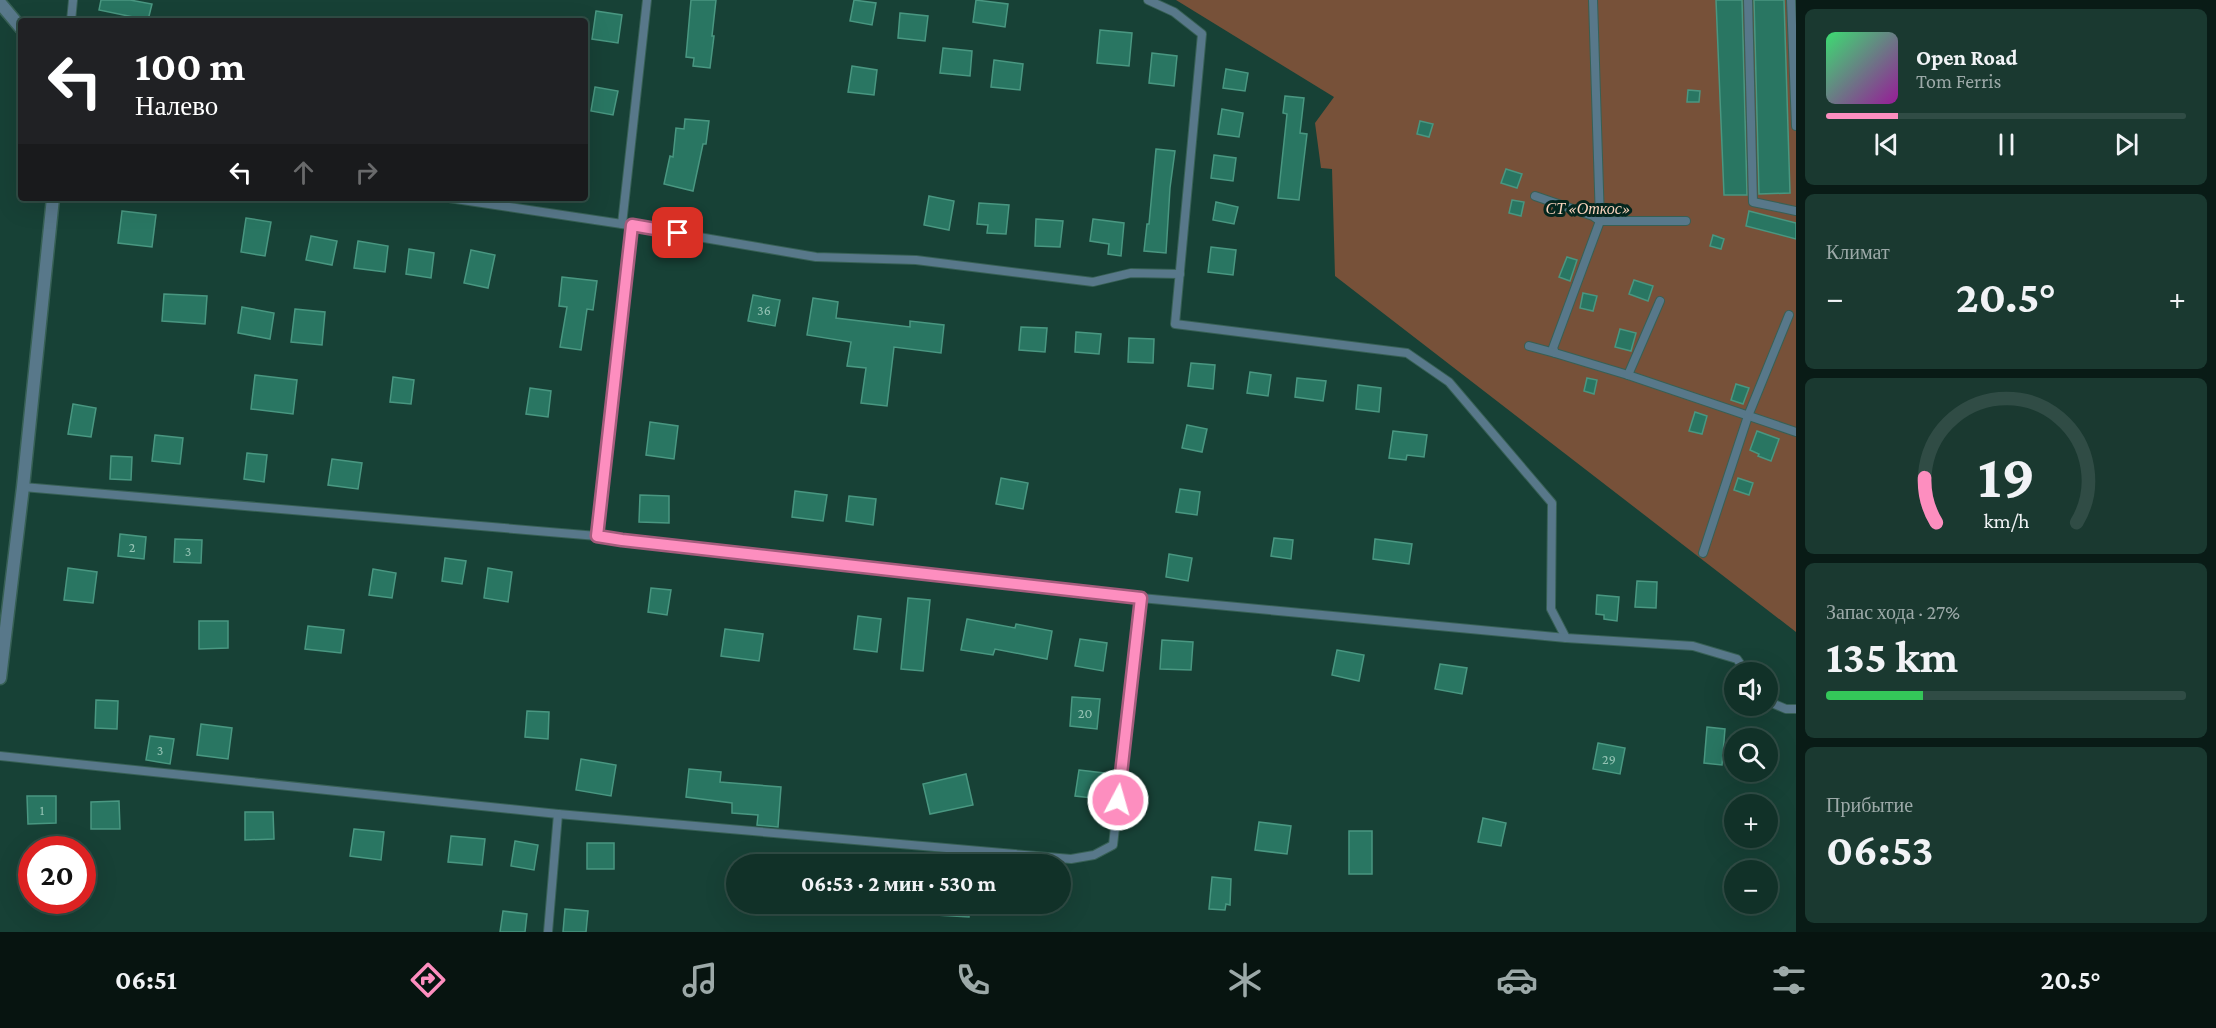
<!DOCTYPE html>
<html lang="ru">
<head>
<meta charset="utf-8">
<style>
	body { margin:0; font-family:"Crimson Pro",serif; background:#1a3930; color:#f1f3f6; height:100vh; display:flex; flex-direction:column; font-size:22px; white-space:nowrap }
	* { box-sizing:border-box; margin:0 }
	p { font-size:20px; color:#9ca9a8 }
	.icon { flex:none; width:33px; height:33px; fill:none; stroke:currentColor; stroke-width:2; stroke-linecap:round; stroke-linejoin:round }
	.map { position:relative; flex:1; overflow:hidden }
	.drawer { display:flex; flex-direction:column; gap:9px; padding:9px; background:#091b16; width:420px }
	.drawer>* { flex:none }
	.banner { position:absolute; left:18px; top:18px; width:570px; height:183px; border-radius:6px; box-shadow:0 6px 24px #0002,0 0 0 2px #304c45; background:#202124; color:#fff; overflow:hidden }
	.tools { position:absolute; left:1724px; top:662px; display:grid; gap:12px }
	.tools a { display:grid; place-items:center; width:54px; height:54px; border-radius:50%; background:#113128; box-shadow:0 6px 24px #0002,0 0 0 2px #304c45; font-size:30px }
	.speed { position:absolute; left:18px; top:836px; display:flex; gap:12px; font-size:30px; font-weight:700; text-align:center }
	.speed>* { display:grid; place-content:center; width:78px; height:78px; border-radius:50%; background:#113128; box-shadow:0 6px 24px #0002,0 0 0 2px #304c45; line-height:1 }
	.speed .limit { border:9px solid #d22; background:#fff; color:#111 }
	.pin { position:absolute; display:grid; place-items:center; width:51px; height:51px; color:#fff; margin:-26px; border-radius:12px; box-shadow:0 3px 9px #0006 }
	.me { position:absolute; width:66px; margin:-33px; rotate:6deg; stroke-linejoin:round; filter:drop-shadow(0 0 4px #0008) }
	.turn { display:flex; align-items:center; gap:21px; height:126px; padding:0 18px; font-size:27px }
	.turn .icon { width:78px; height:78px; stroke-width:2.5 }
	.turn b { display:block; font-size:42px; line-height:51px }
	.lanes { display:flex; align-items:center; height:57px; padding:0 18px; background:#0003; justify-content:center; gap:30px; direction:ltr }
	.lanes .off { opacity:.35 }
	.big { font-size:45px; font-weight:700; line-height:1.1 }
	.drawer .tile { flex:1; display:flex; flex-direction:column; justify-content:center; gap:9px; min-width:0; padding:0 21px; border-radius:9px; background:#1a3930 }
	.drawer .dial { align-items:center; gap:0 }
	.dial svg { height:156px; overflow:visible; fill:none; stroke:#304c45; stroke-width:7; stroke-linecap:round; text-anchor:middle }
	.dial text { fill:#f1f3f6; stroke:none }
	.song { display:flex; align-items:center; gap:18px }
	.cover { width:72px; height:72px; border-radius:9px; background:linear-gradient(135deg,hsl(140 70% 55%),hsl(300 70% 35%)) }
	.played { height:6px; border-radius:3px; background:linear-gradient(90deg,#fd8ebf 20%,#304c45 20%) }
	.keys { display:flex; justify-content:space-around; direction:ltr }
	.heat { display:flex; justify-content:space-between; align-items:center; font-size:33px; direction:ltr }
	.charge { height:9px; border-radius:4px; background:linear-gradient(90deg,#34c759 27%,#304c45 0) }
	.trip { position:absolute; left:726px; top:854px; width:345px; height:60px; border-radius:30px; background:#113128; box-shadow:0 6px 24px #0002,0 0 0 2px #304c45; font-weight:700; line-height:60px; text-align:center }
	.menu { display:flex; height:96px; justify-content:space-around; align-items:center; background:#071410; color:#9ca9a8 }
	.menu .icon { width:42px; height:42px }
	.menu .on { color:#fd8ebf }
	.menu b { font-size:27px; color:#f1f3f6 }
	main { display:flex; flex:1; min-height:0 }
	.map>svg:first-child { display:block }
	.green { fill:#775139 }
	.building { fill:#297662; stroke:#499781; stroke-width:1.5 }
	.lines { fill:none; stroke-linecap:round; stroke-linejoin:round }
	.service-casing { stroke:#376055; stroke-width:10 }
	.tertiary-casing { stroke:#376055; stroke-width:15 }
	.service { stroke:#58788a; stroke-width:8 }
	.tertiary { stroke:#58788a; stroke-width:12 }
	.route-casing { stroke:#a45c7c; stroke-width:15 }
	.route { stroke:#fd8ebf; stroke-width:10 }
	.labels { text-anchor:middle; stroke-width:6; stroke-linejoin:round; paint-order:stroke }
	.number-label { font-size:14px; fill:#94c3b4 }
	.park-label { font-size:16px; font-style:italic; fill:#fad4bd; stroke:#04261e }
</style>
</head>
<body>
<main>
<div class="map">
<svg width="1796" height="932" viewBox="0 0 1796 932">
	<rect width="100%" height="100%" fill="#174136"/>
	<path class="green" d="M1176 0H1796V632L1335 276 1332 169 1321 168 1315 123 1334 97Z"/>
	<g class="building">
		<path d="M101 0H130L152 4 148 20 99 10Z"/>
		<path d="M691 0H716L712 36H714L710 68 693 66 694 58 686 57Z"/>
		<path d="M854 0 876 3 872 25 850 21Z"/>
		<path d="M976 0 1008 4 1005 27 973 22Z"/>
		<path d="M1716 0H1742L1747 195H1724Z"/>
		<path d="M1754 0H1784L1790 193 1759 194Z"/>
		<path d="M596 11 622 15 618 43 592 39Z"/>
		<path d="M900 13 928 16 925 41 898 38Z"/>
		<path d="M1100 30 1132 33 1129 66 1097 63Z"/>
		<path d="M943 48 972 51 970 76 940 73Z"/>
		<path d="M1152 53 1177 56 1174 86 1149 83Z"/>
		<path d="M994 60 1023 64 1020 90 991 87Z"/>
		<path d="M852 66 877 70 874 95 848 92Z"/>
		<path d="M1226 69 1248 73 1245 91 1223 88Z"/>
		<path d="M595 87 618 91 613 115 591 111Z"/>
		<path d="M1688 90 1700 91 1699 102H1687Z"/>
		<path d="M1285 96 1304 98 1300 133 1307 134 1299 200 1278 198 1287 114 1283 113Z"/>
		<path d="M1222 109 1243 113 1239 137 1218 134Z"/>
		<path d="M685 119 709 121 706 144H703L693 191 664 184 670 156 673 157 676 128 684 129Z"/>
		<path d="M1420 121 1433 124 1429 137 1417 134Z"/>
		<path d="M1156 149 1175 151 1170 188 1166 253 1144 251 1147 224H1149Z"/>
		<path d="M1214 155 1236 158 1233 181 1211 178Z"/>
		<path d="M1506 169 1522 174 1517 188 1501 183Z"/>
		<path d="M929 196 954 201 949 230 924 225Z"/>
		<path d="M1512 200 1524 202 1521 216 1509 213Z"/>
		<path d="M1216 202 1238 207 1234 224 1213 220Z"/>
		<path d="M979 203 1009 205 1006 234 987 233 988 225 977 224Z"/>
		<path d="M122 211 156 215 152 247 118 243Z"/>
		<path d="M1749 211 1796 223V239L1746 226Z"/>
		<path d="M246 218 271 222 265 256 241 252Z"/>
		<path d="M1036 219 1063 221 1060 247 1035 246Z"/>
		<path d="M1093 219 1124 223 1121 256 1108 254 1109 244 1090 241Z"/>
		<path d="M1713 235 1724 239 1721 249 1710 246Z"/>
		<path d="M311 236 337 241 332 265 306 260Z"/>
		<path d="M358 241 388 246 385 272 354 268Z"/>
		<path d="M1211 247 1236 250 1233 275 1208 272Z"/>
		<path d="M409 249 434 253 431 278 406 274Z"/>
		<path d="M471 250 495 255 488 288 464 283Z"/>
		<path d="M1567 257 1577 260 1570 281 1559 277Z"/>
		<path d="M562 277 597 281 593 310 587 309 581 350 560 347 567 307 559 306Z"/>
		<path d="M1634 280 1653 286 1648 301 1629 294Z"/>
		<path d="M1583 293 1597 296 1593 311 1580 308Z"/>
		<path d="M164 294 207 296 205 324 162 321Z"/>
		<path d="M753 295 780 300 775 326 748 321Z"/>
		<path d="M813 298 838 302 836 318 910 327V321L944 325 941 353 894 347 887 406 861 403 866 368 847 366 851 342 807 335Z"/>
		<path d="M242 307 274 313 270 339 238 333Z"/>
		<path d="M295 309 325 312 322 345 291 342Z"/>
		<path d="M1021 327 1047 328 1045 352 1019 350Z"/>
		<path d="M1620 329 1636 333 1631 351 1615 347Z"/>
		<path d="M1076 332 1101 334 1099 354 1075 352Z"/>
		<path d="M1129 338 1154 339 1153 363 1128 362Z"/>
		<path d="M1191 363 1215 365 1213 389 1188 386Z"/>
		<path d="M1250 372 1271 375 1268 396 1247 393Z"/>
		<path d="M255 375 297 380 293 414 251 409Z"/>
		<path d="M393 377 414 380 411 404 390 402Z"/>
		<path d="M1297 378 1326 381 1323 401 1295 397Z"/>
		<path d="M1587 378 1597 380 1594 394 1584 391Z"/>
		<path d="M1736 384 1749 388 1743 404 1731 400Z"/>
		<path d="M1358 385 1381 388 1379 412 1356 409Z"/>
		<path d="M530 388 551 391 548 417 526 414Z"/>
		<path d="M73 404 96 408 91 437 68 434Z"/>
		<path d="M1695 412 1707 416 1702 434 1689 431Z"/>
		<path d="M650 422 678 426 674 459 646 455Z"/>
		<path d="M1187 425 1207 429 1202 452 1182 448Z"/>
		<path d="M1393 431 1427 435 1424 457 1407 455 1406 460 1389 458Z"/>
		<path d="M1757 431 1779 439 1771 461 1758 456 1759 454 1750 450Z"/>
		<path d="M155 435 183 438 180 464 152 461Z"/>
		<path d="M247 453 267 455 264 482 244 479Z"/>
		<path d="M111 456 132 457 131 480 110 479Z"/>
		<path d="M332 459 362 463 358 489 328 485Z"/>
		<path d="M1001 478 1028 483 1023 509 996 504Z"/>
		<path d="M1738 478 1753 483 1749 495 1734 490Z"/>
		<path d="M1180 489 1200 492 1197 515 1176 512Z"/>
		<path d="M795 491 827 495 823 521 792 517Z"/>
		<path d="M640 495 669 496V523L639 522Z"/>
		<path d="M849 496 876 499 873 525 846 521Z"/>
		<path d="M120 534 146 537 144 559 118 556Z"/>
		<path d="M1274 538 1293 540 1291 559 1271 556Z"/>
		<path d="M175 539 202 540 201 563 174 562Z"/>
		<path d="M1375 539 1412 544 1409 564 1373 559Z"/>
		<path d="M1169 554 1192 558 1188 581 1166 577Z"/>
		<path d="M445 558 466 561 462 584 442 581Z"/>
		<path d="M68 568 97 572 93 603 64 600Z"/>
		<path d="M488 568 512 572 508 602 484 598Z"/>
		<path d="M373 569 396 573 392 598 369 595Z"/>
		<path d="M1637 581 1657 582 1656 608 1635 607Z"/>
		<path d="M651 588 671 590 667 615 648 612Z"/>
		<path d="M1597 595 1619 597 1617 621 1604 619V615L1596 614Z"/>
		<path d="M908 598 930 600 923 671 901 669Z"/>
		<path d="M858 616 881 619 877 652 854 649Z"/>
		<path d="M967 619 1015 628 1016 624 1052 631 1047 659 995 649 993 655 961 650Z"/>
		<path d="M199 621H228V648L199 649Z"/>
		<path d="M308 626 344 630 341 653 305 649Z"/>
		<path d="M725 629 763 634 759 661 721 656Z"/>
		<path d="M1080 639 1107 643 1103 671 1075 666Z"/>
		<path d="M1162 640 1193 642 1191 670 1160 669Z"/>
		<path d="M1337 650 1364 655 1359 681 1332 675Z"/>
		<path d="M1440 664 1467 668 1462 694 1435 689Z"/>
		<path d="M1072 697 1100 699 1097 729 1070 726Z"/>
		<path d="M96 700 118 701 117 729 95 728Z"/>
		<path d="M527 711 549 712 548 739 525 737Z"/>
		<path d="M201 724 232 728 228 759 197 755Z"/>
		<path d="M1707 727 1725 729 1722 765 1704 763Z"/>
		<path d="M150 736 174 739 170 764 146 760Z"/>
		<path d="M1598 743 1625 748 1620 774 1593 769Z"/>
		<path d="M581 759 616 765 611 796 576 790Z"/>
		<path d="M689 769 721 772 720 782 781 787 778 827 757 825 758 815 732 813V803L686 797Z"/>
		<path d="M1079 770 1104 773 1101 799 1075 796Z"/>
		<path d="M966 774 973 805 930 814 923 784Z"/>
		<path d="M27 796H56V823L28 824Z"/>
		<path d="M119 801 120 829H91V802Z"/>
		<path d="M245 812H273L274 839 245 840Z"/>
		<path d="M1483 818 1506 823 1501 846 1478 842Z"/>
		<path d="M1259 822 1291 826 1287 854 1255 850Z"/>
		<path d="M354 829 384 832 381 860 350 856Z"/>
		<rect x="1349" y="831" width="23" height="43"/>
		<path d="M451 836 485 839 482 865 448 862Z"/>
		<path d="M515 841 538 845 534 870 511 866Z"/>
		<rect x="587" y="843" width="27" height="26"/>
		<path d="M1212 877 1231 879 1230 905 1226 904 1225 910 1209 909Z"/>
		<path d="M937 903H970L969 917 936 915Z"/>
		<path d="M565 909 588 911 586 932H563Z"/>
		<path d="M503 911 527 914 525 932H500Z"/>
	</g>
	<g class="lines">
		<defs>
			<g id="service">
				<path d="M1148 0 1174 12 1202 34 1175 324 1407 353 1449 382 1552 503 1551 609 1566 638 1693 646 1737 659 1746 672"/>
				<path d="M1593 0 1600 221 1553 348 1555 353 1628 375 1796 432"/>
				<path d="M1748 0 1753 202 1796 211"/>
				<path d="M1791 0 1796 126"/>
				<path d="M71 21 73 0"/>
				<path d="M1535 196 1593 216 1600 221H1686"/>
				<path d="M449 198 622 224 647 0"/>
				<path d="M622 224 816 257 916 260 1093 282 1131 273 1180 274"/>
				<path d="M1529 346 1555 353"/>
				<path d="M1628 375 1660 301"/>
				<path d="M23 487 597 536 622 540 1141 598 1566 638"/>
				<path d="M597 536 632 225"/>
				<path d="M1703 553 1748 416 1789 315"/>
				<path d="M1767 701 1786 709H1796"/>
				<path d="M0 756 558 814 1071 859 1094 855 1113 845 1141 598"/>
				<path d="M548 932 558 814"/>
			</g>
			<g id="tertiary">
				<path d="M0 3 21 28"/>
				<path d="M0 678 23 487 53 198"/>
			</g>
		</defs>
		<use href="#service" class="service-casing"/>
		<use href="#tertiary" class="tertiary-casing"/>
		<use href="#service" class="service"/>
		<use href="#tertiary" class="tertiary"/>
	</g>
	<g class="lines">
		<defs>
			<path id="route" d="M678 233 632 225 597 536 622 540 1141 598 1118 800"/>
		</defs>
		<use href="#route" class="route-casing"/>
		<use href="#route" class="route"/>
	</g>
	<g class="labels">
		<g class="number-label">
			<text x="764" y="315">36</text>
			<text x="132" y="552">2</text>
			<text x="188" y="556">3</text>
			<text x="1085" y="718">20</text>
			<text x="160" y="755">3</text>
			<text x="1609" y="764">29</text>
			<text x="42" y="815">1</text>
		</g>
		<g class="park-label">
			<text x="1588" y="214">СТ «Откос»</text>
		</g>
	</g>
</svg>
<div class="tools">
<a><svg class="icon" aria-label="sound" viewBox="0 0 24 24"><path d="M4 9h4l5-4v14l-5-4H4zM17 9q2 3 0 6"/></svg></a>
<a><svg class="icon" aria-label="search" viewBox="0 0 24 24"><circle cx="10" cy="10" r="6"/><path d="M15 15l6 6"/></svg></a>
<a>+</a>
<a>−</a>
</div>
<div class="speed"><div class="limit">20</div></div>
<div class="pin" style="left:678px;top:233px;background:#d93025"><svg class="icon" aria-label="arrive" viewBox="0 0 24 24"><path d="M6 21V4h12l-3 4 3 4H6"/></svg></div>
<svg class="me" style="left:1118px;top:800px" viewBox="-20 -20 40 40"><circle r="17" fill="#fd8ebf" stroke="#fff" stroke-width="3"/><path d="M0-11L8 9 0 5-8 9z" fill="#fff"/></svg>
<div class="trip">06:53 · 2 мин · 530 m</div>
<div class="banner">
<div class="turn"><svg class="icon" aria-label="left" viewBox="0 0 24 24"><path d="M17 20v-9H6M10 6l-5 5 5 5"/></svg><div><b>100 m</b>Налево</div></div>
<div class="lanes"><svg class="icon" aria-label="left" viewBox="0 0 24 24"><path d="M17 20v-9H6M10 6l-5 5 5 5"/></svg><svg class="icon off" aria-label="ahead" viewBox="0 0 24 24"><path d="M12 20V5M6 11l6-6 6 6"/></svg><svg class="icon off" aria-label="right" viewBox="0 0 24 24"><path d="M7 20v-9h11M14 6l5 5-5 5"/></svg></div>
</div>
</div>
<section class="drawer">
<div class="tile">
<div class="song"><i class="cover"></i><div><b>Open Road</b><p>Tom Ferris</p></div></div>
<div class="played"></div>
<div class="keys"><svg class="icon" aria-label="previous" viewBox="0 0 24 24"><path d="M18 5L8 12l10 7zM5 5v14"/></svg><svg class="icon" aria-label="pause" viewBox="0 0 24 24"><path d="M8 5v14M16 5v14"/></svg><svg class="icon" aria-label="next" viewBox="0 0 24 24"><path d="M6 5l10 7-10 7zM19 5v14"/></svg></div>
</div>
<div class="tile"><p>Климат</p>
<div class="heat"><a>−</a><b class="big">20.5°</b><a>+</a></div>
</div>
<div class="tile dial"><svg viewBox="0 0 100 80">
<path d="M14 69A42 42 0 1 1 86 69"/>
<path d="M14 69A42 42 0 0 1 8 46" stroke="#fd8ebf"/>
<text x="50" y="56" font-size="32" font-weight="700">19</text>
<text x="50" y="72" font-size="11">km/h</text>
</svg></div>
<div class="tile"><p>Запас хода · 27%</p><b class="big">135 km</b><div class="charge"></div></div>
<div class="tile"><p>Прибытие</p><b class="big">06:53</b></div>
</section>
</main>
<nav class="menu">
<b>06:51</b>
<svg class="icon on" aria-label="directions" viewBox="0 0 24 24"><path d="M12 3l9 9-9 9-9-9zM9 14v-3h6M13 9l2 2-2 2"/></svg>
<svg class="icon" aria-label="music" viewBox="0 0 24 24"><path d="M9 18V5l10-2v13"/><circle cx="6" cy="18" r="3"/><circle cx="16" cy="16" r="3"/></svg>
<svg class="icon" aria-label="phone" viewBox="0 0 24 24"><path d="M5 4h4l2 5-3 2q2 4 5 5l2-3 5 2v4C11 20 4 13 5 4z"/></svg>
<svg class="icon" aria-label="climate" viewBox="0 0 24 24"><path d="M12 3v18M4 7l16 10M4 17L20 7"/></svg>
<svg class="icon" aria-label="car" viewBox="0 0 24 24"><path d="M5 17H2v-5l4-1 3-4h7l3 4 3 1v5h-3M9 17h6M6 11h13"/><circle cx="7" cy="17" r="2"/><circle cx="17" cy="17" r="2"/></svg>
<svg class="icon" aria-label="filters" viewBox="0 0 24 24"><path d="M4 7h16M4 17h16"/><circle cx="9" cy="7" r="2"/><circle cx="15" cy="17" r="2"/></svg>
<b>20.5°</b>
</nav>
</body>
</html>
